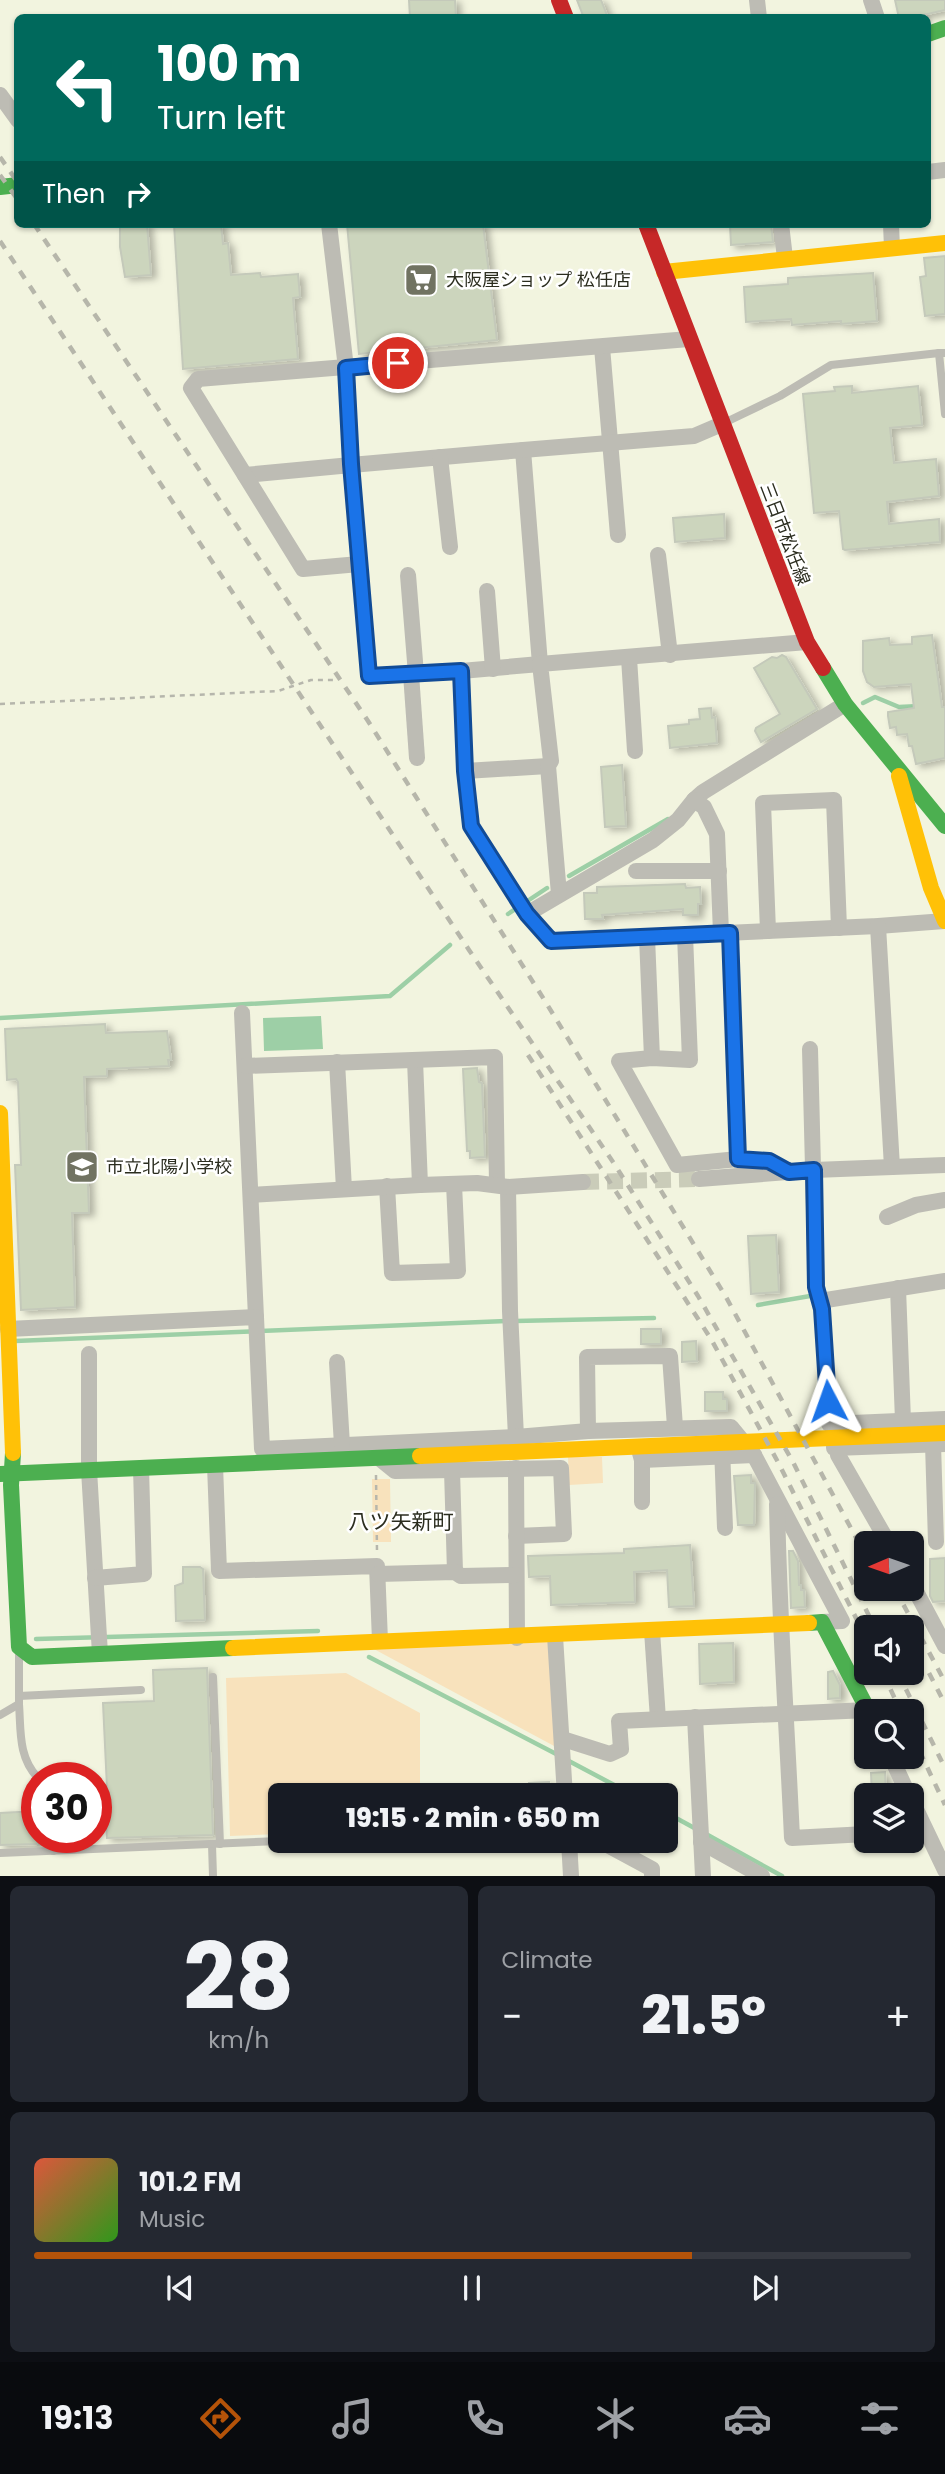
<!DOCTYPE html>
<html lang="en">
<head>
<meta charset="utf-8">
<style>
	body { margin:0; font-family:Poppins,"Noto Sans JP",sans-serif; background:#242831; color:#f1f3f6; height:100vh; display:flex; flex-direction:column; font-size:26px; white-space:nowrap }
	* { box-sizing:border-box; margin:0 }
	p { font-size:23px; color:#9ea1a6 }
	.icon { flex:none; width:38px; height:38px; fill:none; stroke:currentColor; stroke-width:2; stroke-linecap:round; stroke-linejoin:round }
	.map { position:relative; height:1876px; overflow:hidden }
	.details { display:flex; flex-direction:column; gap:10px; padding:10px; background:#0d0f14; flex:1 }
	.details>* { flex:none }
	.hud { position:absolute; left:14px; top:14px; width:917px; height:214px; border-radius:10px; box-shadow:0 2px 5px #0004; background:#00695c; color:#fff; overflow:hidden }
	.needle { width:46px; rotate:268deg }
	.fabs { position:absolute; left:854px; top:1531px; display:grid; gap:14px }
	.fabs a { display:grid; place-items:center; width:70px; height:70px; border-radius:10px; background:#171b24; box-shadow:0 2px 5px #0004; font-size:35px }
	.speed { position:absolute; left:21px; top:1762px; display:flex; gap:14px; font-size:35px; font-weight:700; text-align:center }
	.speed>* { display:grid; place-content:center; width:91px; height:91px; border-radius:50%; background:#171b24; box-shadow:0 2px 5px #0004; line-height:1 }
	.speed .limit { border:10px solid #d22; background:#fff; color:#111 }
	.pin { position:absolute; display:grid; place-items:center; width:60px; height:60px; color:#fff; margin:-30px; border:4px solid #fff; border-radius:50%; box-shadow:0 2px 7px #0007 }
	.me { position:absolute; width:77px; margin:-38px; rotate:356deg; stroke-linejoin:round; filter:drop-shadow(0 0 5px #0008) }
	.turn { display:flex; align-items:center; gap:24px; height:147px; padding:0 28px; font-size:32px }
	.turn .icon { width:91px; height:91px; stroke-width:2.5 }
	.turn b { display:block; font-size:49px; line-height:60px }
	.then { display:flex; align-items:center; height:66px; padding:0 28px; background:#0003; gap:14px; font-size:26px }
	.big { font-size:52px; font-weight:800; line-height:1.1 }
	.details .tile { flex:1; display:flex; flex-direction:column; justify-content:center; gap:10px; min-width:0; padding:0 24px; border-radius:10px; background:#242831 }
	.details .dial { align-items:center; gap:0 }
	.dial b { font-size:91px; line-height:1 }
	.song { display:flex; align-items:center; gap:21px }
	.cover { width:84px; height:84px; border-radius:10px; background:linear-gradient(135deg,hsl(10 70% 55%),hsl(110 70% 35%)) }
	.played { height:7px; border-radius:4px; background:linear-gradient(90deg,#b45309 75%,#363941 75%) }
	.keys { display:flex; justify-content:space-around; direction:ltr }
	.heat { display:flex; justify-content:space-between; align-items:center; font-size:38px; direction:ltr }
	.details .tiles { flex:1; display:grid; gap:10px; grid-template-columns:1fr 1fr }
	.tile:last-child { grid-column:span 2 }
	.trip { position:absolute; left:268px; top:1783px; width:410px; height:70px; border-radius:10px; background:#171b24; box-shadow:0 2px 5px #0004; font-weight:800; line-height:70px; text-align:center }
	.tab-bar { display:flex; height:112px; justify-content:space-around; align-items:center; background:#090b0e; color:#9ea1a6 }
	.tab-bar .icon { width:49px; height:49px }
	.tab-bar .on { color:#b45309 }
	.tab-bar b { font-size:32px; color:#f1f3f6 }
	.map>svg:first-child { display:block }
	.green { fill:#f8e2bc }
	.water { fill:#9dcfa6 }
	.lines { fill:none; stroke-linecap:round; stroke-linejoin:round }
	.stream { stroke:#9dcfa6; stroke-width:4.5 }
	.building { fill:#ccd5bd; stroke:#c4c9ba; stroke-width:2; filter:url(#shadow) }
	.street-tunnel { stroke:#caccb9; stroke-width:16; stroke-dasharray:16 8; stroke-linecap:butt }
	.path { stroke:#b6b6ac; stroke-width:2.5; stroke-dasharray:5 5; stroke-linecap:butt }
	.lane { stroke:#bdbcb4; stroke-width:8 }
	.street { stroke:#bdbcb4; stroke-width:16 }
	.fast { stroke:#4caf50; stroke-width:16 }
	.slow { stroke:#ffc107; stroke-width:16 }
	.jam { stroke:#c62828; stroke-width:16 }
	.rail { stroke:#b6b6aa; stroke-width:4.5; stroke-dasharray:9 9; stroke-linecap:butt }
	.route-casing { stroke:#114b97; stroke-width:18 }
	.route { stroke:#1a73e8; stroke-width:12 }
	.labels { text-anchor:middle; stroke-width:5; stroke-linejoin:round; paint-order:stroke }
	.poi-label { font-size:18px; fill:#2b2d1f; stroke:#fff; text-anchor:start }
	.street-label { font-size:18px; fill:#2b2d1f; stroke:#fff }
	.quarter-label { font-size:21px; fill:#2b2d1f; stroke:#fff }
</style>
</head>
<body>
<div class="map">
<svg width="945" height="1876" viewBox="0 0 945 1876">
	<defs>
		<filter id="shadow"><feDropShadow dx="5" dy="3" stdDeviation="3.5" flood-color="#0004"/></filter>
	</defs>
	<rect width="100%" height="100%" fill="#f2f4df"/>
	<g class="green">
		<path d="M568 1457H602L603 1483 569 1485Z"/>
		<path d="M372 1479H390L391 1542H373Z"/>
		<path d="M550 1642 556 1747 372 1648Z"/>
		<path d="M346 1673 420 1713V1795L280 1796V1834L230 1836 226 1678Z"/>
	</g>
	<path class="water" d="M321 1016 323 1049 264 1051 263 1018Z"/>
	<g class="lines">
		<g class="stream">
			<path d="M863 703 875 697 899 707 920 706"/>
			<path d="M569 876 668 819"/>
			<path d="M508 914 547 888"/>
			<path d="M0 1018 390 996 450 945"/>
			<path d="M758 1305 816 1295"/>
			<path d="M515 1321 654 1318"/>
			<path d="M15 1341 506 1321"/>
			<path d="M36 1639 318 1631"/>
			<path d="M369 1657 560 1756"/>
			<path d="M567 1760 635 1796"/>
			<path d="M665 1812 698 1830"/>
			<path d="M706 1834 782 1876"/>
		</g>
	</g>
	<g class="building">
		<path d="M409 0H455L456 18H410Z"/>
		<path d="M577 0H601L608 18H584Z"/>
		<path d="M895 0H945V10L923 15V18H899Z"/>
		<path d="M120 224H147L151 275 125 277 120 247Z"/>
		<path d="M174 224H221L223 244 228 243 231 275 260 273 261 277 298 274 300 297 293 298 298 359 183 369Z"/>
		<path d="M347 224H483L497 340 359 354Z"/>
		<path d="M730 224H771L773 242 731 245Z"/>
		<path d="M945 256V314L925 316 920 277 926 276 924 258Z"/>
		<path d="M873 273 877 321 841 324V321L792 325 791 319 746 322 744 287 788 284V278Z"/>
		<path d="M852 386V393L918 386 922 425 890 428 894 463 936 459 939 496 887 502 889 524 939 519 940 542 845 550 843 549 839 511 814 513 803 394 835 391 834 387Z"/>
		<path d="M724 514 725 538 675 542 673 518Z"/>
		<path d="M932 635 942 707H945V758L916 764 912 746H909L907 734 897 735 896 727 890 728 888 716V712L914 708 911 684 874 687 867 682 863 671V641L889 638 890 645 912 644V637Z"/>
		<path d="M782 655 786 657 817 709 761 742 755 731 756 728 780 714 754 668 772 657 777 658Z"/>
		<path d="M711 708 712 718 715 717 717 743 670 748 668 726 689 724V720L700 719 699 709Z"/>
		<path d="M622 765 626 826 605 827 601 767Z"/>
		<path d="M685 884 686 888 700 887 701 904H698V915H683V909L602 915 603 919H585L584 893H597V887Z"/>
		<path d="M105 1024 106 1033 167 1031 171 1060H168L169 1066 107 1069V1076L84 1077 89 1213H72L75 1307 21 1310 15 1165H21L18 1082 16 1079 7 1080 5 1029Z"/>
		<path d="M477 1068 479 1082 482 1083 485 1157 470 1158V1151H467L463 1069Z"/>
		<path d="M776 1235 779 1292 751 1294 748 1236Z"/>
		<rect x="641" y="1329" width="20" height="15"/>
		<path d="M696 1341 697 1361 682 1362V1342Z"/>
		<path d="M705 1392H723V1399H727V1411H705Z"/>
		<path d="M751 1475V1483H755L754 1525H738L734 1476Z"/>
		<path d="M690 1545 694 1606 669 1607 667 1570 634 1572 635 1602 551 1605 550 1576 529 1577 528 1556 624 1553V1549Z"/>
		<path d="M789 1551H793L798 1561 799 1585H801V1590H804L805 1607 791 1608Z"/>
		<path d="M945 1558V1601L933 1602 930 1596V1559Z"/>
		<path d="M183 1567H200L203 1569 205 1620 176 1621 175 1586 183 1583Z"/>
		<path d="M733 1643 734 1682 700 1684 699 1644Z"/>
		<path d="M207 1668 213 1835 107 1838 105 1810H96V1788H107L103 1703 154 1701 153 1670Z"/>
		<path d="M833 1671 840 1685V1698L828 1699V1672Z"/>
		<path d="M885 1772 886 1796H872L871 1773Z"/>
		<path d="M549 1782 550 1796H530L529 1783Z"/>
		<path d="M37 1811V1844L0 1845V1813Z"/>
	</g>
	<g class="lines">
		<path class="street-tunnel" d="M583 1182 699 1179"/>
		<g class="path">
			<path d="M0 704 278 691 311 680H333"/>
			<path d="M376 1475 377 1552"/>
			<path d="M858 1621 914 1619"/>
		</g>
		<g class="lane">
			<path d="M945 353H939L945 414"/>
			<path d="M724 423 780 396 831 365 939 353"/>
			<path d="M213 1677 220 1844"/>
			<path d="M19 1696 141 1690"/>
			<path d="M19 1704C21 1731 18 1757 38 1778"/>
			<path d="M0 1715 19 1704V1652"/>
			<path d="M52 1838 53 1851"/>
			<path d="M212 1844 213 1876"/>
			<path d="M0 1853 280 1841"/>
		</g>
		<g class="street">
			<path d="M757 0 759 18"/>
			<path d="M871 0 877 18"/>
			<path d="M0 95 18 120"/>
			<path d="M928 172 945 170"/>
			<path d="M329 224 346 368 351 465 523 450 540 664 461 671 465 771 471 826 527 914 653 840 678 820 694 800 703 792 845 704"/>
			<path d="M781 224 785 258"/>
			<path d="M891 224 892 248"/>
			<path d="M602 347 618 535"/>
			<path d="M523 450 694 436 722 424"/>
			<path d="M440 457 450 547"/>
			<path d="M245 475 351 465 369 676 461 671"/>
			<path d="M658 555 670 655"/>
			<path d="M359 564 303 569 191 388 198 379 689 339"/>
			<path d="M408 575 416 674"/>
			<path d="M487 591 493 669"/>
			<path d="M629 658 635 751"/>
			<path d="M411 674 417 758"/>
			<path d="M465 771 548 766"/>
			<path d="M694 800 704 807 717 834 721 933"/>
			<path d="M636 871H719"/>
			<path d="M559 894 548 766 551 761 540 664 807 642"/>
			<path d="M527 914 551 941 878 926 945 921"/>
			<path d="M878 926 892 1167"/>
			<path d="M768 931 763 803 834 800 839 928"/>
			<path d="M730 933 738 1159"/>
			<path d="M685 935 690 1060 652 1058 619 1061 677 1165 738 1159 769 1161 789 1172"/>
			<path d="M647 937 652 1058"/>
			<path d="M242 1013 256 1317"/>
			<path d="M810 1049 816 1287 822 1309 829 1424 945 1419"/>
			<path d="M415 1060 420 1185"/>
			<path d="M337 1062 344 1189"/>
			<path d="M245 1066 495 1057 497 1185"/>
			<path d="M699 1179 814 1170 945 1165"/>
			<path d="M387 1186 392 1273 458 1271 454 1184"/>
			<path d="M508 1187 510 1311 516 1437"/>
			<path d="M251 1195 420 1185 477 1183 508 1187 583 1182"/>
			<path d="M887 1217 916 1205 945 1200"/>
			<path d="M898 1288 903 1421"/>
			<path d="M820 1301 945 1281"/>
			<path d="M8 1329 256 1317 262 1449 516 1437 588 1431 731 1427 754 1455 842 1621 822 1622"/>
			<path d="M89 1354V1470L100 1654"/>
			<path d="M337 1362 342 1445"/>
			<path d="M588 1431 587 1357 670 1356 675 1427"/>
			<path d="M834 1443V1448L945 1444"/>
			<path d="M933 1444 936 1542"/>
			<path d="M722 1447 725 1528"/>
			<path d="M640 1453 642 1460V1502"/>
			<path d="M838 1455 889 1544"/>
			<path d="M379 1458 395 1471 561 1468 564 1534 516 1536"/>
			<path d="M642 1460 754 1455"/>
			<path d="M215 1465 219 1571 377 1566 380 1641"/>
			<path d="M516 1468 517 1638"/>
			<path d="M452 1470 455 1572"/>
			<path d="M777 1504C779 1616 787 1727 792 1838L866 1834"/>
			<path d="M378 1574 455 1572 461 1576 516 1575"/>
			<path d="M95 1578 144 1574 141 1468"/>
			<path d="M912 1584 945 1646"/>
			<path d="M652 1631 658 1719"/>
			<path d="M555 1636 565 1796"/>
			<path d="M695 1717 703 1876"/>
			<path d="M563 1739 610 1754 621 1749 619 1721 868 1710"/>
			<path d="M891 1757 909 1796"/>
			<path d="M912 1801 945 1870"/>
			<path d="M569 1841 571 1876"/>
			<path d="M600 1841 652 1869V1876"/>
			<path d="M701 1842 762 1876"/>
		</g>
		<g class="fast">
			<path d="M928 34 945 28"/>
			<path d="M0 187 18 185"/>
			<path d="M823 668 845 704 945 826"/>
			<path d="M13 1453 11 1485 19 1647 32 1657 233 1648"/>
			<path d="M0 1474 420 1456"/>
			<path d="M809 1623 822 1622 869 1712"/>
		</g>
		<g class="slow">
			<path d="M664 272 945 243"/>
			<path d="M899 776 931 888 945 921"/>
			<path d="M0 1113 13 1453"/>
			<path d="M420 1456 945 1433"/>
			<path d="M233 1648 809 1623"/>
		</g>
		<g class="jam">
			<path d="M559 0 566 18"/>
			<path d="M646 224 807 642 823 668"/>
		</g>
		<g class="rail">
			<path d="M0 157 18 183"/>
			<path d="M0 175 18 200"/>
			<path d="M34 224 368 721 545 1001 726 1297 866 1556"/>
			<path d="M0 241 469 950 615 1165 698 1296 793 1462 875 1628"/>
			<path d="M528 1055 711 1339 779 1464 866 1638"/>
			<path d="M895 1589 945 1682"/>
			<path d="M883 1673 901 1712"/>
			<path d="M898 1673 945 1768"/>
			<path d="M929 1673 945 1704"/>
			<path d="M912 1735 945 1805"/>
		</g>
	</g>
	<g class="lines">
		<defs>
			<path id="route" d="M398 363 346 368 351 464 369 676 461 671 465 771 471 826 527 914 551 941 730 933 738 1159 769 1161 789 1172 814 1170 816 1287 822 1309 828 1401"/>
		</defs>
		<use href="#route" class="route-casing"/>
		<use href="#route" class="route"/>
	</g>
	<defs>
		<symbol id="supermarket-square" viewBox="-11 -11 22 22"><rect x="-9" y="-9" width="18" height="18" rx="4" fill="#717362" stroke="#fff"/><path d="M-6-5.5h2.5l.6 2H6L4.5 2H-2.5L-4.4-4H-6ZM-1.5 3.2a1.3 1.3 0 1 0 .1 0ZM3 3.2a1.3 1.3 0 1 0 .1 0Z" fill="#fff"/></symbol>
		<symbol id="school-square" viewBox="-11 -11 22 22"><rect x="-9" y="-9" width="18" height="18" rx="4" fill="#717362" stroke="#fff"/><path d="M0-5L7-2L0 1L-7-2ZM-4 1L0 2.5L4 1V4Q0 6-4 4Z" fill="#fff"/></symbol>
	</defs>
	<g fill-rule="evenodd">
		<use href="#supermarket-square" x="402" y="261" width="38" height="38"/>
		<use href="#school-square" x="63" y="1148" width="38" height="38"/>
	</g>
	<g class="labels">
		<g class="poi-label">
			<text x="446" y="286">大阪屋ショップ 松任店</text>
			<text x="106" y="1173">市立北陽小学校</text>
		</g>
		<g class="street-label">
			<text transform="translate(785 534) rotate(69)" y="6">三日市松任線</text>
		</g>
		<g class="quarter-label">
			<text x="401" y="1529">八ツ矢新町</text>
		</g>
	</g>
</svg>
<div class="fabs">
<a><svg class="needle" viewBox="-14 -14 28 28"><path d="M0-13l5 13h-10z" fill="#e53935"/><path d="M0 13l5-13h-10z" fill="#9ea1a6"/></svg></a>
<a><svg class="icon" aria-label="sound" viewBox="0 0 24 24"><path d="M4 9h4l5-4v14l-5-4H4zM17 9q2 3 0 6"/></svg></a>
<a><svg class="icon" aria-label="search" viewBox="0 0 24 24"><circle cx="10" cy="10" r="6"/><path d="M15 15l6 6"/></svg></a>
<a><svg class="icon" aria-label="layers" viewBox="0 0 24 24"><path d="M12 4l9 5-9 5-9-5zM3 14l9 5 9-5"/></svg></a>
</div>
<div class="speed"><div class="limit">30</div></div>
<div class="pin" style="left:398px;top:363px;background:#d93025"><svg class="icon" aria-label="arrive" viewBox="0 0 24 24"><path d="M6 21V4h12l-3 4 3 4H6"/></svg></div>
<svg class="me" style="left:828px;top:1401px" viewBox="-20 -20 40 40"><path d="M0-17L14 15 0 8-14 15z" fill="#1a73e8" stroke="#fff" stroke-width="4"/></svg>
<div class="trip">19:15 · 2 min · 650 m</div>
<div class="hud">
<div class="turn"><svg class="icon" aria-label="left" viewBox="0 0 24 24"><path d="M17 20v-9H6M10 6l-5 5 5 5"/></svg><div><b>100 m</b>Turn left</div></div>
<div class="then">Then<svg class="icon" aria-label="right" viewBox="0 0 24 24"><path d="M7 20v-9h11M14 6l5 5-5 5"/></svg></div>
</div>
</div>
<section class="details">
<div class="tiles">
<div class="tile dial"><b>28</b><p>km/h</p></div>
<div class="tile"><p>Climate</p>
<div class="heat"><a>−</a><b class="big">21.5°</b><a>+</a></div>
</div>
<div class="tile">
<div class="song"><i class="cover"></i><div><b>101.2 FM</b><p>Music</p></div></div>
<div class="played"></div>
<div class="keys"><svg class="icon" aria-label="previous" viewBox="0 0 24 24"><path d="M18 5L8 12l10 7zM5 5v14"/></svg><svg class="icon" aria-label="pause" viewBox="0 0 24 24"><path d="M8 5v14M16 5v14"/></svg><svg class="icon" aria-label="next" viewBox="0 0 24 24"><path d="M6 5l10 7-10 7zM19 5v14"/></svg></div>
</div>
</div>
</section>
<nav class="tab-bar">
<b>19:13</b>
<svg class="icon on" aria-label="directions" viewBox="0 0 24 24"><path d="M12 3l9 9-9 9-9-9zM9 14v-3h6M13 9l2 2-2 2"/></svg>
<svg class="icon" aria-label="music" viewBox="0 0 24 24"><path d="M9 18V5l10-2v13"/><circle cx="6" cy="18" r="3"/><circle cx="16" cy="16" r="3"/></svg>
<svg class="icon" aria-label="phone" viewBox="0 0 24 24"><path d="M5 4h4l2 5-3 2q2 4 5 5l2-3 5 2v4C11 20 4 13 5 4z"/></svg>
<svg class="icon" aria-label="climate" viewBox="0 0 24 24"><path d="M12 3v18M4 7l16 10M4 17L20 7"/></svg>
<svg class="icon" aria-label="car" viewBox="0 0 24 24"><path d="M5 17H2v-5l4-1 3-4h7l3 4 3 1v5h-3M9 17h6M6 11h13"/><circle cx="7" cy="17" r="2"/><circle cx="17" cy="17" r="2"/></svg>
<svg class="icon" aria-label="filters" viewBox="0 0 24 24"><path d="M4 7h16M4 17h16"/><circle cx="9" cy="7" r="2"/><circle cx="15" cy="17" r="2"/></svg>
</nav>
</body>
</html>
